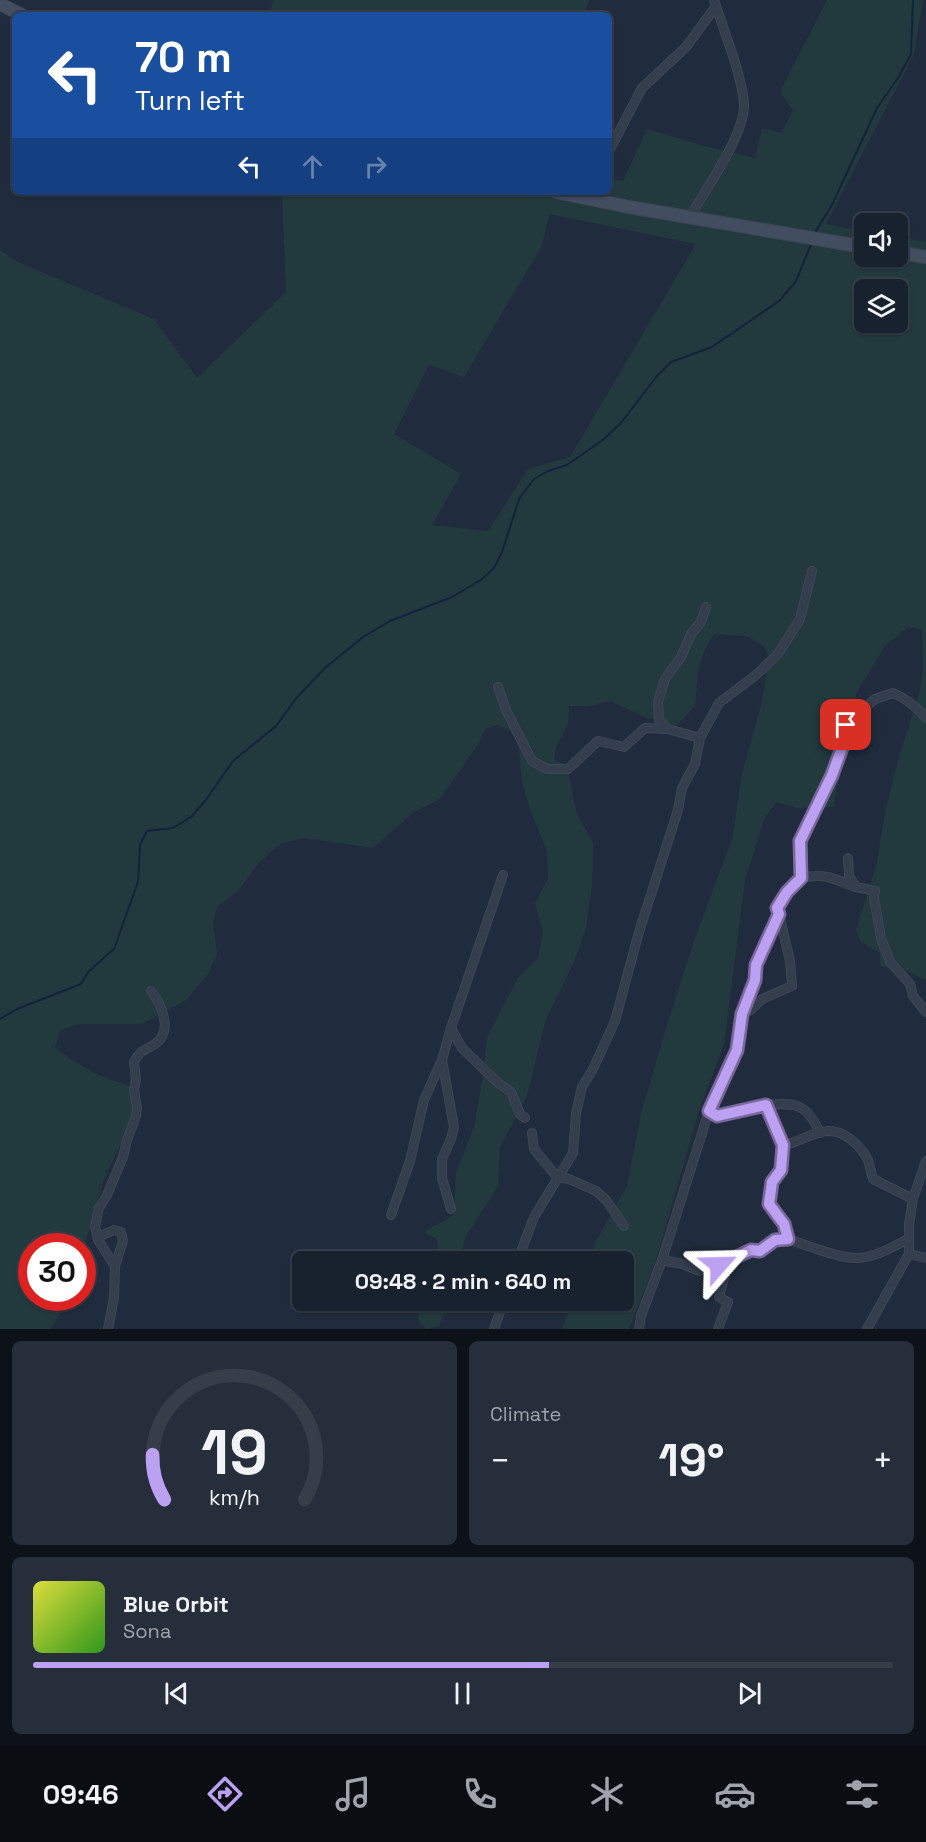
<!DOCTYPE html>
<html lang="en">
<head>
<meta charset="utf-8">
<style>
	body { margin:0; font-family:"Space Grotesk",sans-serif; background:#252e3a; color:#f1f3f6; height:100vh; display:flex; flex-direction:column; font-size:22px; white-space:nowrap }
	* { box-sizing:border-box; margin:0 }
	p { font-size:20px; color:#9fa3aa }
	.icon { flex:none; width:33px; height:33px; fill:none; stroke:currentColor; stroke-width:2; stroke-linecap:round; stroke-linejoin:round }
	.map { position:relative; height:1329px; overflow:hidden }
	.details { display:flex; flex-direction:column; gap:12px; padding:12px; background:#0d1219; flex:1 }
	.details>* { flex:none }
	.banner { position:absolute; left:12px; top:12px; width:600px; height:183px; border-radius:9px; box-shadow:0 2px 4px #0004,0 0 0 2px #363e4a; background:#1a4fa0; color:#fff; overflow:hidden }
	.controls { position:absolute; left:854px; top:213px; display:grid; gap:12px }
	.controls a { display:grid; place-items:center; width:54px; height:54px; border-radius:9px; background:#18212e; box-shadow:0 2px 4px #0004,0 0 0 2px #363e4a; font-size:30px }
	.speed { position:absolute; left:18px; top:1233px; display:flex; gap:12px; font-size:30px; font-weight:700; text-align:center }
	.speed>* { display:grid; place-content:center; width:78px; height:78px; border-radius:50%; background:#18212e; box-shadow:0 2px 4px #0004,0 0 0 2px #363e4a; line-height:1 }
	.speed .limit { border:9px solid #d22; background:#fff; color:#111 }
	.pin { position:absolute; display:grid; place-items:center; width:51px; height:51px; color:#fff; margin:-26px; border-radius:12px; box-shadow:0 3px 9px #0006 }
	.me { position:absolute; width:66px; margin:-33px; rotate:65deg; stroke-linejoin:round; filter:drop-shadow(0 0 4px #0008) }
	.turn { display:flex; align-items:center; gap:21px; height:126px; padding:0 24px; font-size:27px }
	.turn .icon { width:78px; height:78px; stroke-width:2.5 }
	.turn b { display:block; font-size:42px; line-height:51px }
	.lanes { display:flex; align-items:center; height:57px; padding:0 24px; background:#0003; justify-content:center; gap:30px; direction:ltr }
	.lanes .off { opacity:.35 }
	.big { font-size:45px; font-weight:600; line-height:1.1 }
	.details .card { flex:1; display:flex; flex-direction:column; justify-content:center; gap:9px; min-width:0; padding:0 21px; border-radius:9px; background:#252e3a }
	.details .dial { align-items:center; gap:0 }
	.dial svg { height:156px; overflow:visible; fill:none; stroke:#363e4a; stroke-width:7; stroke-linecap:round; text-anchor:middle }
	.dial text { fill:#f1f3f6; stroke:none }
	.song { display:flex; align-items:center; gap:18px }
	.cover { width:72px; height:72px; border-radius:9px; background:linear-gradient(135deg,hsl(60 70% 55%),hsl(110 70% 35%)) }
	.played { height:6px; border-radius:3px; background:linear-gradient(90deg,#bca0f2 60%,#363e4a 60%) }
	.keys { display:flex; justify-content:space-around; direction:ltr }
	.heat { display:flex; justify-content:space-between; align-items:center; font-size:33px; direction:ltr }
	.details .tiles { flex:1; display:grid; gap:12px; grid-template-columns:1fr 1fr }
	.card:last-child { grid-column:span 2 }
	.trip { position:absolute; left:292px; top:1251px; width:342px; height:60px; border-radius:9px; background:#18212e; box-shadow:0 2px 4px #0004,0 0 0 2px #363e4a; font-weight:600; line-height:60px; text-align:center }
	.tabs { display:flex; height:96px; justify-content:space-around; align-items:center; background:#0a0d12; color:#9fa3aa }
	.tabs .icon { width:42px; height:42px }
	.tabs .current { color:#bca0f2 }
	.tabs b { font-size:27px; color:#f1f3f6 }
	.map>svg:first-child { display:block }
	.green { fill:#223a3e; fill-rule:evenodd }
	.lines { fill:none; stroke-linecap:round; stroke-linejoin:round }
	.stream { stroke:#13233c; stroke-width:2 }
	.street-casing { stroke:#3e4756; stroke-width:10 }
	.secondary-casing { stroke:#3e4756; stroke-width:14 }
	.street { stroke:#343e4d; stroke-width:8 }
	.secondary { stroke:#424d60; stroke-width:12 }
	.route-casing { stroke:#7a689d; stroke-width:15 }
	.route { stroke:#bca0f2; stroke-width:10 }
</style>
</head>
<body>
<div class="map">
<svg width="926" height="1329" viewBox="0 0 926 1329">
	<rect width="100%" height="100%" fill="#202c3d"/>
	<g class="green">
		<path d="M274 0H589L583 15H268Z"/>
		<path d="M827 0H923L914 54 826 224 864 231V256H897V237L926 242V980L911 973 880 966V953L861 942 856 930 877 863 885 812 898 760 919 694 923 668 922 630 908 627 885 646 857 692 833 807 797 808 776 802 765 817 745 880 724 1044 700 1108 655 1263 629 1329H562L573 1301 624 1300V1262L588 1261 596 1241 627 1186 641 1114 663 1038 693 944 733 836 741 778 762 701 769 657 764 646 746 636 714 634 705 649 698 672 695 706 676 726 645 717 610 701 588 706H569L568 724 556 747 554 760 567 765 576 812 593 842 592 886 586 928 574 962 545 1022 527 1096 500 1147 498 1186 465 1238 459 1261H433L439 1249 436 1239 424 1232 454 1215 456 1173 474 1127 484 1070 487 1037 518 978 538 958 543 933 535 903 548 878 547 851 530 809 522 782 518 742 511 731 496 725 485 729 478 744 440 799 414 812 373 848 304 838 282 843 259 862 239 890 217 907 213 922 217 954 208 974 186 1000 142 1024H78L60 1031 55 1048C80 1067 104 1079 134 1087L139 1105 104 1179 83 1251 82 1246H32V1298H67L64 1308 50 1329H0V250L20 263 154 319 197 378 286 292 282 192H609V178L623 181 647 129 708 147 755 158 762 128 781 133 793 110 780 92ZM549 214 696 244 570 457 528 469 488 531 432 525 461 474 394 434 429 365 464 377 542 246ZM864 290H897V322H864Z"/>
		<path d="M421 1300 448 1301 439 1326 426 1329 419 1322 418 1308Z"/>
	</g>
	<g class="lines">
		<g class="stream">
			<path d="M814 234 832 205 877 108 898 78 911 54 913 0"/>
			<path d="M0 1019 17 1009 81 984 88 972 114 949 138 882 140 845 147 831 173 828 191 817 205 801 233 761 276 726 298 696 325 668 363 637 390 621 452 597 481 580 494 568 502 552 519 499 534 479 548 471 567 465 604 439 621 423 656 377 671 362 712 347 779 301 796 281 812 242"/>
		</g>
		<defs>
			<g id="street">
				<path d="M609 151 642 88 686 47 716 6 714 0"/>
				<path d="M689 218C705 191 746 133 744 103 741 73 725 34 716 6"/>
				<path d="M498 687 506 710 532 761 547 769H568L598 741 624 747 645 728 668 729 700 738 695 764 682 788 678 810 639 932 615 1021 593 1069 582 1087 576 1113 573 1153 534 1217 517 1262"/>
				<path d="M668 729 659 720 658 702 665 679 681 657 691 634 701 622 706 607"/>
				<path d="M700 738 719 703 756 675 778 654 800 619 812 571"/>
				<path d="M848 858 849 876 856 887 875 891 874 898 881 938 890 962 910 984 913 996 926 1012"/>
				<path d="M801 878C825 873 833 878 855 887"/>
				<path d="M742 1014 751 1010 762 999 792 986 790 961 779 914"/>
				<path d="M451 1028 462 1048 498 1083 511 1092 520 1114 525 1118"/>
				<path d="M442 1060 454 1127 451 1139 442 1159V1178L451 1209"/>
				<path d="M766 1105C796 1102 807 1104 820 1133"/>
				<path d="M709 1111 717 1116 766 1105 783 1145 781 1170 773 1182 769 1204 784 1224 788 1239C806 1245 837 1258 856 1258 874 1258 893 1247 908 1239"/>
				<path d="M532 1133 534 1149 557 1177 569 1179 596 1191 606 1200 624 1226"/>
				<path d="M783 1145C798 1143 812 1132 828 1131 844 1130 861 1146 868 1160 870 1166 871 1173 873 1179L913 1199"/>
				<path d="M391 1215 410 1161 424 1100 442 1060 451 1028 503 875"/>
				<path d="M98 1237 114 1230 121 1232 123 1241 115 1266"/>
				<path d="M909 1254 926 1258"/>
				<path d="M662 1260 682 1264 699 1271 751 1250 760 1251 775 1240 788 1239"/>
				<path d="M108 1329 114 1298 115 1266 98 1240 95 1226 99 1208 107 1195 123 1157 127 1140 136 1116 137 1108 134 1090 136 1080 134 1062C139 1051 145 1050 155 1044 174 1031 161 1004 151 991"/>
				<path d="M494 1329 504 1300"/>
				<path d="M639 1329 641 1316 662 1260 709 1111 737 1050 742 1014 755 980 756 965 779 914 777 908 787 892 801 878 800 841 832 775 842 748 846 725 875 699 893 693C907 699 916 706 926 718"/>
				<path d="M718 1329 728 1302 719 1297 725 1275 719 1265"/>
				<path d="M867 1329 909 1254V1225L913 1199 926 1161"/>
			</g>
			<g id="secondary">
				<path d="M0 4 22 15"/>
				<path d="M556 192 629 207 864 247"/>
				<path d="M897 252 926 257"/>
			</g>
		</defs>
		<use href="#street" class="street-casing"/>
		<use href="#secondary" class="secondary-casing"/>
		<use href="#street" class="street"/>
		<use href="#secondary" class="secondary"/>
	</g>
	<g class="lines">
		<defs>
			<path id="route" d="M719 1265 751 1250 760 1251 775 1240 788 1239 784 1224 769 1204 772 1182 781 1170 783 1145 766 1105 717 1116 709 1111 737 1050 742 1014 755 980 756 965 779 914 777 908 787 892 801 878 800 841 832 775 842 748 846 725"/>
		</defs>
		<use href="#route" class="route-casing"/>
		<use href="#route" class="route"/>
	</g>
</svg>
<div class="controls">
<a><svg class="icon" aria-label="sound" viewBox="0 0 24 24"><path d="M4 9h4l5-4v14l-5-4H4zM17 9q2 3 0 6"/></svg></a>
<a><svg class="icon" aria-label="layers" viewBox="0 0 24 24"><path d="M12 4l9 5-9 5-9-5zM3 14l9 5 9-5"/></svg></a>
</div>
<div class="speed"><div class="limit">30</div></div>
<div class="pin" style="left:846px;top:725px;background:#d93025"><svg class="icon" aria-label="arrive" viewBox="0 0 24 24"><path d="M6 21V4h12l-3 4 3 4H6"/></svg></div>
<svg class="me" style="left:719px;top:1265px" viewBox="-20 -20 40 40"><path d="M0-17L14 15 0 8-14 15z" fill="#bca0f2" stroke="#fff" stroke-width="4"/></svg>
<div class="trip">09:48 · 2 min · 640 m</div>
<div class="banner">
<div class="turn"><svg class="icon" aria-label="left" viewBox="0 0 24 24"><path d="M17 20v-9H6M10 6l-5 5 5 5"/></svg><div><b>70 m</b>Turn left</div></div>
<div class="lanes"><svg class="icon" aria-label="left" viewBox="0 0 24 24"><path d="M17 20v-9H6M10 6l-5 5 5 5"/></svg><svg class="icon off" aria-label="ahead" viewBox="0 0 24 24"><path d="M12 20V5M6 11l6-6 6 6"/></svg><svg class="icon off" aria-label="right" viewBox="0 0 24 24"><path d="M7 20v-9h11M14 6l5 5-5 5"/></svg></div>
</div>
</div>
<section class="details">
<div class="tiles">
<div class="card dial"><svg viewBox="0 0 100 80">
<path d="M14 69A42 42 0 1 1 86 69"/>
<path d="M14 69A42 42 0 0 1 8 46" stroke="#bca0f2"/>
<text x="50" y="56" font-size="32" font-weight="700">19</text>
<text x="50" y="72" font-size="11">km/h</text>
</svg></div>
<div class="card"><p>Climate</p>
<div class="heat"><a>−</a><b class="big">19°</b><a>+</a></div>
</div>
<div class="card">
<div class="song"><i class="cover"></i><div><b>Blue Orbit</b><p>Sona</p></div></div>
<div class="played"></div>
<div class="keys"><svg class="icon" aria-label="previous" viewBox="0 0 24 24"><path d="M18 5L8 12l10 7zM5 5v14"/></svg><svg class="icon" aria-label="pause" viewBox="0 0 24 24"><path d="M8 5v14M16 5v14"/></svg><svg class="icon" aria-label="next" viewBox="0 0 24 24"><path d="M6 5l10 7-10 7zM19 5v14"/></svg></div>
</div>
</div>
</section>
<nav class="tabs">
<b>09:46</b>
<svg class="icon current" aria-label="directions" viewBox="0 0 24 24"><path d="M12 3l9 9-9 9-9-9zM9 14v-3h6M13 9l2 2-2 2"/></svg>
<svg class="icon" aria-label="music" viewBox="0 0 24 24"><path d="M9 18V5l10-2v13"/><circle cx="6" cy="18" r="3"/><circle cx="16" cy="16" r="3"/></svg>
<svg class="icon" aria-label="phone" viewBox="0 0 24 24"><path d="M5 4h4l2 5-3 2q2 4 5 5l2-3 5 2v4C11 20 4 13 5 4z"/></svg>
<svg class="icon" aria-label="climate" viewBox="0 0 24 24"><path d="M12 3v18M4 7l16 10M4 17L20 7"/></svg>
<svg class="icon" aria-label="car" viewBox="0 0 24 24"><path d="M5 17H2v-5l4-1 3-4h7l3 4 3 1v5h-3M9 17h6M6 11h13"/><circle cx="7" cy="17" r="2"/><circle cx="17" cy="17" r="2"/></svg>
<svg class="icon" aria-label="filters" viewBox="0 0 24 24"><path d="M4 7h16M4 17h16"/><circle cx="9" cy="7" r="2"/><circle cx="15" cy="17" r="2"/></svg>
</nav>
</body>
</html>
